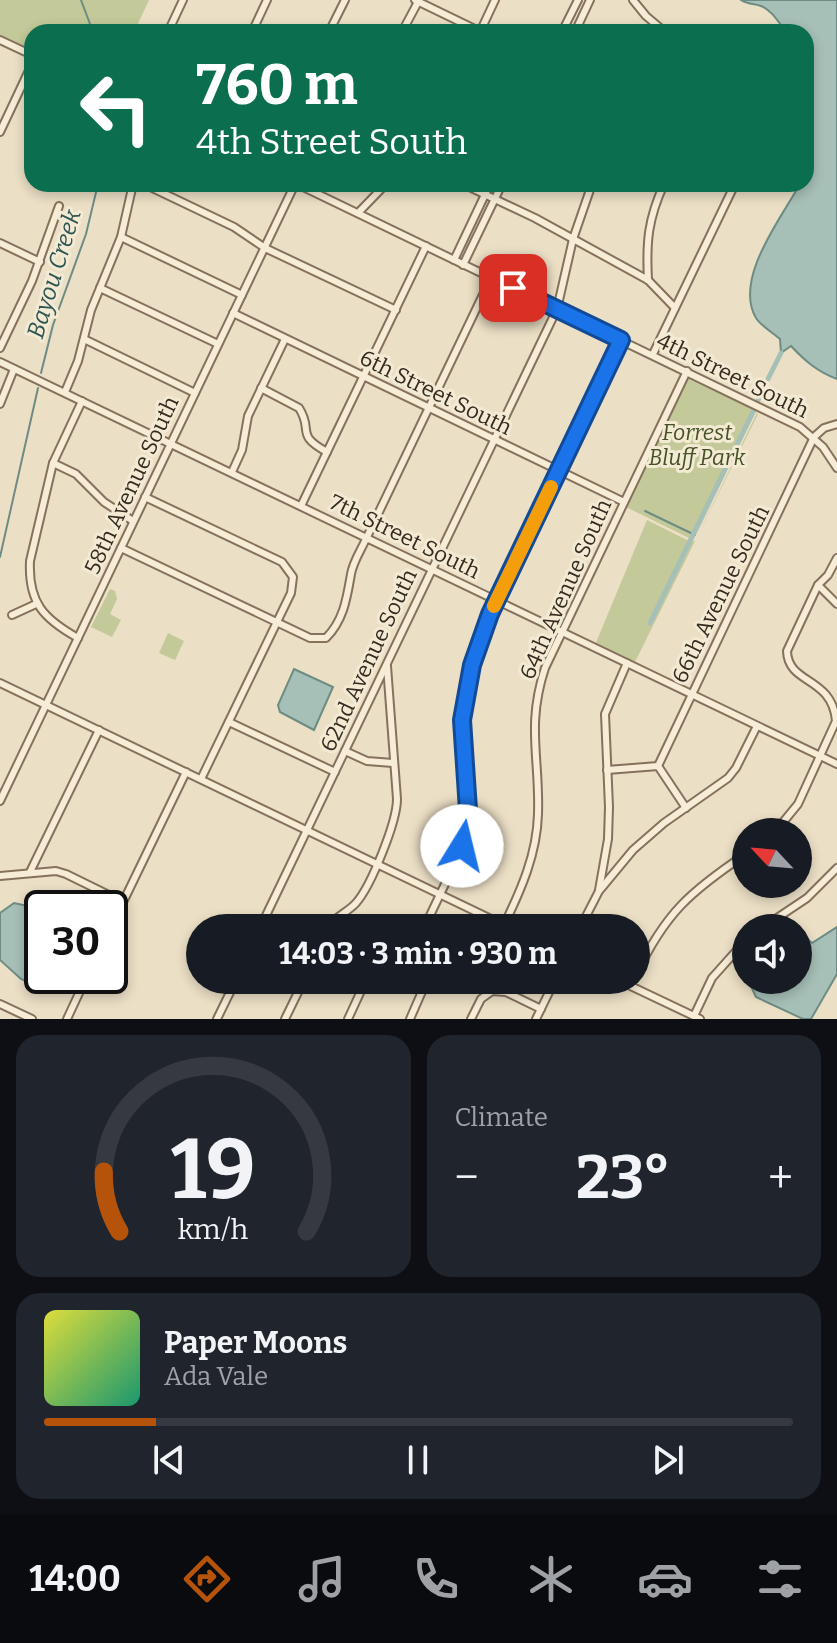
<!DOCTYPE html>
<html lang="en">
<head>
<meta charset="utf-8">
<style>
	body { margin:0; font-family:Bitter,serif; background:#20242c; color:#f1f3f6; height:100vh; display:flex; flex-direction:column; font-size:30px; white-space:nowrap }
	* { box-sizing:border-box; margin:0 }
	p { font-size:26px; color:#9ea1a6 }
	.icon { flex:none; width:44px; height:44px; fill:none; stroke:currentColor; stroke-width:2; stroke-linecap:round; stroke-linejoin:round }
	.map { position:relative; height:1019px; overflow:hidden }
	.details { display:flex; flex-direction:column; gap:16px; padding:16px; background:#0d0f14; flex:1 }
	.details>* { flex:none }
	.banner { position:absolute; left:24px; top:24px; width:790px; height:168px; border-radius:24px; box-shadow:0 4px 12px #0003; background:#0b6e4f; color:#fff; overflow:hidden }
	.needle { width:52px; rotate:296deg }
	.controls { position:absolute; left:732px; top:818px; display:grid; gap:16px }
	.controls a { display:grid; place-items:center; width:80px; height:80px; border-radius:50%; background:#171b24; box-shadow:0 4px 12px #0003; font-size:40px }
	.speed { position:absolute; left:24px; top:890px; display:flex; gap:16px; font-size:40px; font-weight:700; text-align:center }
	.speed>* { display:grid; place-content:center; width:104px; height:104px; border-radius:50%; background:#171b24; box-shadow:0 4px 12px #0003; line-height:1 }
	.speed .limit { border:4px solid #111; border-radius:12px; background:#fff; color:#111 }
	.pin { position:absolute; display:grid; place-items:center; width:68px; height:68px; color:#fff; margin:-34px; border-radius:16px; box-shadow:0 4px 12px #0006 }
	.me { position:absolute; width:88px; margin:-44px; rotate:9deg; stroke-linejoin:round; filter:drop-shadow(0 0 6px #0008) }
	.turn { display:flex; align-items:center; gap:28px; height:168px; padding:0 40px; font-size:36px }
	.turn .icon { width:104px; height:104px; stroke-width:2.5 }
	.turn b { display:block; font-size:56px; line-height:68px }
	.big { font-size:60px; font-weight:700; line-height:1.1 }
	.details .tile { flex:1; display:flex; flex-direction:column; justify-content:center; gap:12px; min-width:0; padding:0 28px; border-radius:24px; background:#20242c }
	.details .dial { align-items:center; gap:0 }
	.dial svg { height:208px; overflow:visible; fill:none; stroke:#363941; stroke-width:7; stroke-linecap:round; text-anchor:middle }
	.dial text { fill:#f1f3f6; stroke:none }
	.song { display:flex; align-items:center; gap:24px }
	.cover { width:96px; height:96px; border-radius:12px; background:linear-gradient(135deg,hsl(60 70% 55%),hsl(160 70% 35%)) }
	.played { height:8px; border-radius:4px; background:linear-gradient(90deg,#b45309 15%,#363941 15%) }
	.keys { display:flex; justify-content:space-around; direction:ltr }
	.heat { display:flex; justify-content:space-between; align-items:center; font-size:44px; direction:ltr }
	.details .tiles { flex:1; display:grid; gap:16px; grid-template-columns:1fr 1fr }
	.tile:last-child { grid-column:span 2 }
	.trip { position:absolute; left:186px; top:914px; width:464px; height:80px; border-radius:40px; background:#171b24; box-shadow:0 4px 12px #0003; font-weight:700; line-height:80px; text-align:center }
	.tab-bar { display:flex; height:128px; justify-content:space-around; align-items:center; background:#090b0e; color:#9ea1a6 }
	.tab-bar .icon { width:56px; height:56px }
	.tab-bar .on { color:#b45309 }
	.tab-bar b { font-size:36px; color:#f1f3f6 }
	.map>svg:first-child { display:block }
	.green { fill:#c4c999 }
	.water { fill:#a6bfb7; stroke:#6d8c84; stroke-width:2 }
	.lines { fill:none; stroke-linecap:round; stroke-linejoin:round }
	.stream { stroke:#6d8c84; stroke-width:2 }
	.canal { stroke:#a6bfb7; stroke-width:5 }
	.minor-casing { stroke:#85715c; stroke-width:10 }
	.minor { stroke:#f7edd7; stroke-width:6 }
	.route-casing { stroke:#114b97; stroke-width:20 }
	.route { stroke:#1a73e8; stroke-width:14 }
	.slow { stroke:#f59e0b; stroke-width:14 }
	.labels { text-anchor:middle; stroke-width:6; stroke-linejoin:round; paint-order:stroke }
	.street-label { font-size:22px; fill:#362a1f; stroke:#f3ead4 }
	.park-label { font-size:22px; font-style:italic; fill:#475127; stroke:#f3ead4 }
	.water-label { font-size:24px; font-style:italic; fill:#2f5552; stroke:#f3ead4 }
</style>
</head>
<body>
<div class="map">
<svg width="837" height="1019" viewBox="0 0 837 1019">
	<rect width="100%" height="100%" fill="#ebdfc5"/>
	<g class="green">
		<path d="M0 0H149L134 32H32V52L0 36Z"/>
		<path d="M688 379 752 408 755 412 693 540 626 507Z"/>
		<path d="M757 413 758 414 634 664 595 645 647 520 691 542 695 541Z"/>
		<path d="M110 589 115 591 117 599 110 614 121 620 112 637 91 627Z"/>
		<path d="M168 633 184 641 175 660 159 653Z"/>
	</g>
	<g class="water">
		<path d="M741 0H837V379C818 372 805 361 791 346L781 353 780 339C773 333 761 326 756 318 733 279 782 217 800 184H806L809 128 806 101 809 82 806 73V32H786C779 23 772 10 761 6 753 3 748 5 741 0Z"/>
		<path d="M294 669 333 687 314 730 280 712 278 705Z"/>
		<path d="M36 902H56L69 908H42V976H54L46 990 21 979 0 960V913L14 903 28 906Z"/>
		<path d="M837 927V974L811 1019H803L756 997 748 980H798V931L812 943Z"/>
	</g>
	<g class="lines">
		<g class="stream">
			<path d="M81 0 93 32"/>
			<path d="M41 373 53 325 86 234 98 184"/>
			<path d="M645 511 695 535"/>
			<path d="M0 557 38 388"/>
		</g>
		<g class="canal">
			<path d="M768 379 781 353"/>
			<path d="M758 400 764 389"/>
			<path d="M650 623 754 410"/>
		</g>
		<defs>
			<g id="minor">
				<path d="M415 0 481 32"/>
				<path d="M633 0 646 16 665 32"/>
				<path d="M168 32 183 0"/>
				<path d="M252 32 267 0"/>
				<path d="M329 32 345 0"/>
				<path d="M402 32 419 0"/>
				<path d="M480 32 495 0"/>
				<path d="M562 32 578 0"/>
				<path d="M575 32 590 0"/>
				<path d="M0 40 32 55"/>
				<path d="M0 132 32 64"/>
				<path d="M144 184 234 227 265 248 396 310"/>
				<path d="M297 184 800 427 823 447 837 468"/>
				<path d="M463 184 535 218 648 280 675 308"/>
				<path d="M358 213 386 184"/>
				<path d="M121 237 242 295"/>
				<path d="M0 243 40 262"/>
				<path d="M454 260 490 184"/>
				<path d="M463 265 502 184"/>
				<path d="M648 280C646 242 648 219 664 184"/>
				<path d="M100 288 218 344"/>
				<path d="M233 313 624 502"/>
				<path d="M84 339 195 393"/>
				<path d="M0 348 32 281 59 206"/>
				<path d="M653 354 735 184"/>
				<path d="M0 362 837 764"/>
				<path d="M261 388 299 408C314 431 294 434 327 452"/>
				<path d="M65 392 78 361 91 310 121 237 133 184"/>
				<path d="M0 404 14 369"/>
				<path d="M53 463 76 474 104 502 133 521"/>
				<path d="M232 472 242 450 248 416 285 339"/>
				<path d="M145 497 282 562 293 577 291 593 201 779"/>
				<path d="M301 506 426 246"/>
				<path d="M121 548 310 638H326C344 620 347 597 351 574 353 562 361 550 366 539L491 278"/>
				<path d="M818 585 837 604"/>
				<path d="M12 615 36 604"/>
				<path d="M78 638C44 619 28 603 30 561L53 463 82 401"/>
				<path d="M0 683 510 928"/>
				<path d="M229 722 335 772"/>
				<path d="M345 751 367 761 393 763"/>
				<path d="M658 766 814 437 824 428 837 424"/>
				<path d="M607 770 658 766 686 808"/>
				<path d="M0 801 295 184"/>
				<path d="M775 832 798 804 836 721C832 676 788 685 787 651L818 585 828 575 837 558"/>
				<path d="M30 872 99 730"/>
				<path d="M0 876 56 871 66 874 123 902"/>
				<path d="M599 890 608 839 609 807 605 714 627 663"/>
				<path d="M504 925C521 890 537 854 538 814 540 758 526 726 545 668L687 371"/>
				<path d="M260 928 557 309 573 239 592 184"/>
				<path d="M328 928C335 916 347 913 356 903 371 886 397 822 397 799L387 666"/>
				<path d="M424 928 456 861 466 827 468 810 462 720 472 665 490 614 621 340"/>
				<path d="M580 928 599 891 633 850 664 823 728 778 736 768 757 726"/>
				<path d="M762 928 807 898 837 868"/>
				<path d="M110 929 186 772"/>
				<path d="M636 975C665 913 691 891 746 854"/>
				<path d="M618 980 700 1019"/>
				<path d="M0 1004 32 1019"/>
				<path d="M694 1016 712 978 746 940"/>
				<path d="M67 1019 87 976"/>
				<path d="M217 1019 236 980"/>
				<path d="M285 1019 304 980"/>
				<path d="M348 1019 366 980"/>
				<path d="M410 1019 427 980"/>
				<path d="M471 1019 481 999 492 991 506 992 541 1009"/>
				<path d="M536 1019 555 980"/>
			</g>
		</defs>
		<use href="#minor" class="minor-casing"/>
		<use href="#minor" class="minor"/>
	</g>
	<g class="lines">
		<defs>
			<path id="route" d="M462 846 468 810 462 720 472 665 490 614 621 340 513 288"/>
		</defs>
		<use href="#route" class="route-casing"/>
		<use href="#route" class="route"/>
		<path class="slow" d="M494 606 551 487"/>
	</g>
	<g class="labels">
		<g class="street-label">
			<text transform="translate(733 375) rotate(26)" y="8">4th Street South</text>
			<text transform="translate(436 392) rotate(26)" y="8">6th Street South</text>
			<text transform="translate(131 485) rotate(-65)" y="8">58th Avenue South</text>
			<text transform="translate(405 536) rotate(26)" y="8">7th Street South</text>
			<text transform="translate(565 589) rotate(-66)" y="8">64th Avenue South</text>
			<text transform="translate(720 594) rotate(-64)" y="8">66th Avenue South</text>
			<text transform="translate(368 660) rotate(-65)" y="8">62nd Avenue South</text>
		</g>
		<g class="park-label">
			<text x="697" y="440">Forrest<tspan x="697" dy="25">Bluff Park</tspan></text>
		</g>
		<g class="water-label">
			<text transform="translate(54 274) rotate(-73)" y="8">Bayou Creek</text>
		</g>
	</g>
</svg>
<div class="controls">
<a><svg class="needle" viewBox="-14 -14 28 28"><path d="M0-13l5 13h-10z" fill="#e53935"/><path d="M0 13l5-13h-10z" fill="#9ea1a6"/></svg></a>
<a><svg class="icon" aria-label="sound" viewBox="0 0 24 24"><path d="M4 9h4l5-4v14l-5-4H4zM17 9q2 3 0 6"/></svg></a>
</div>
<div class="speed"><div class="limit">30</div></div>
<div class="pin" style="left:513px;top:288px;background:#d93025"><svg class="icon" aria-label="arrive" viewBox="0 0 24 24"><path d="M6 21V4h12l-3 4 3 4H6"/></svg></div>
<svg class="me" style="left:462px;top:846px" viewBox="-20 -20 40 40"><circle r="19" fill="#fff"/><path d="M0-13L10 11 0 6-10 11z" fill="#1a73e8"/></svg>
<div class="trip">14:03 · 3 min · 930 m</div>
<div class="banner">
<div class="turn"><svg class="icon" aria-label="left" viewBox="0 0 24 24"><path d="M17 20v-9H6M10 6l-5 5 5 5"/></svg><div><b>760 m</b>4th Street South</div></div>
</div>
</div>
<section class="details">
<div class="tiles">
<div class="tile dial"><svg viewBox="0 0 100 80">
<path d="M14 69A42 42 0 1 1 86 69"/>
<path d="M14 69A42 42 0 0 1 8 46" stroke="#b45309"/>
<text x="50" y="56" font-size="32" font-weight="700">19</text>
<text x="50" y="72" font-size="11">km/h</text>
</svg></div>
<div class="tile"><p>Climate</p>
<div class="heat"><a>−</a><b class="big">23°</b><a>+</a></div>
</div>
<div class="tile">
<div class="song"><i class="cover"></i><div><b>Paper Moons</b><p>Ada Vale</p></div></div>
<div class="played"></div>
<div class="keys"><svg class="icon" aria-label="previous" viewBox="0 0 24 24"><path d="M18 5L8 12l10 7zM5 5v14"/></svg><svg class="icon" aria-label="pause" viewBox="0 0 24 24"><path d="M8 5v14M16 5v14"/></svg><svg class="icon" aria-label="next" viewBox="0 0 24 24"><path d="M6 5l10 7-10 7zM19 5v14"/></svg></div>
</div>
</div>
</section>
<nav class="tab-bar">
<b>14:00</b>
<svg class="icon on" aria-label="directions" viewBox="0 0 24 24"><path d="M12 3l9 9-9 9-9-9zM9 14v-3h6M13 9l2 2-2 2"/></svg>
<svg class="icon" aria-label="music" viewBox="0 0 24 24"><path d="M9 18V5l10-2v13"/><circle cx="6" cy="18" r="3"/><circle cx="16" cy="16" r="3"/></svg>
<svg class="icon" aria-label="phone" viewBox="0 0 24 24"><path d="M5 4h4l2 5-3 2q2 4 5 5l2-3 5 2v4C11 20 4 13 5 4z"/></svg>
<svg class="icon" aria-label="climate" viewBox="0 0 24 24"><path d="M12 3v18M4 7l16 10M4 17L20 7"/></svg>
<svg class="icon" aria-label="car" viewBox="0 0 24 24"><path d="M5 17H2v-5l4-1 3-4h7l3 4 3 1v5h-3M9 17h6M6 11h13"/><circle cx="7" cy="17" r="2"/><circle cx="17" cy="17" r="2"/></svg>
<svg class="icon" aria-label="filters" viewBox="0 0 24 24"><path d="M4 7h16M4 17h16"/><circle cx="9" cy="7" r="2"/><circle cx="15" cy="17" r="2"/></svg>
</nav>
</body>
</html>
